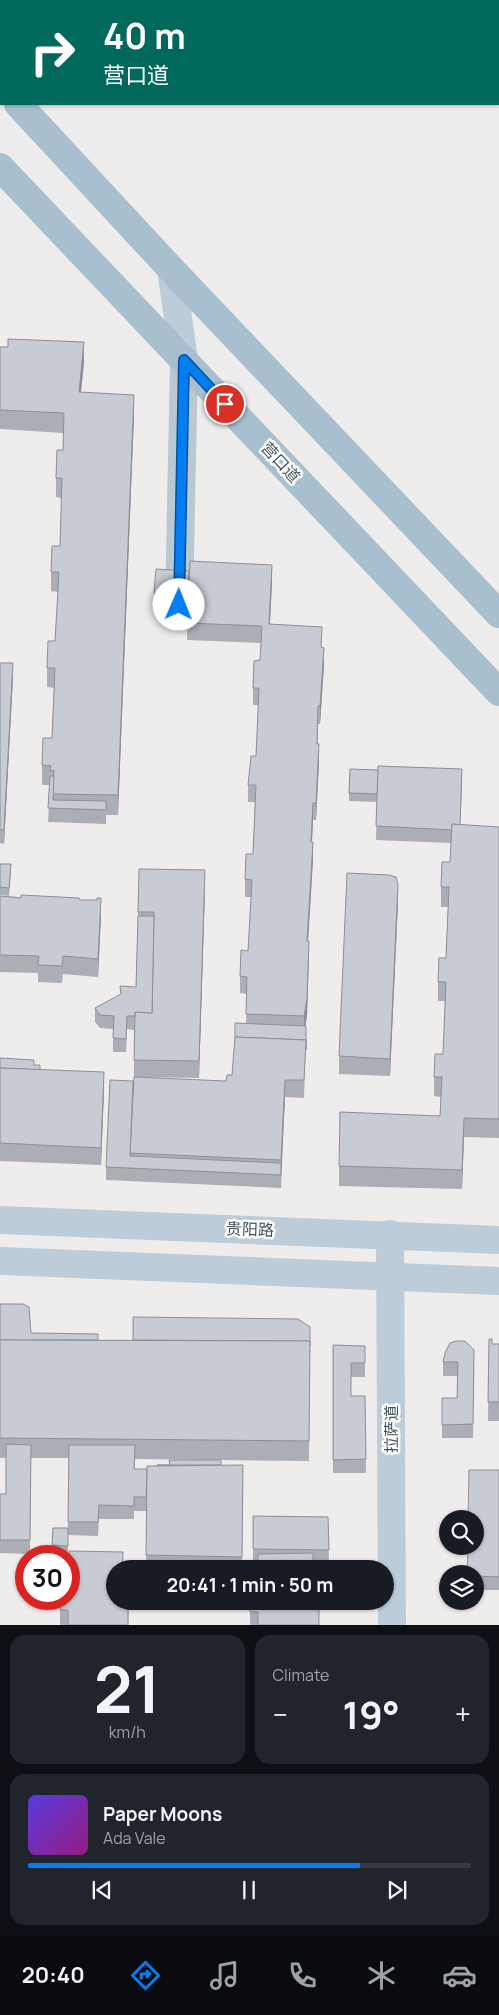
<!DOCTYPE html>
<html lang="en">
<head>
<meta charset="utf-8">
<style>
	body { margin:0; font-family:Manrope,"Noto Sans SC",sans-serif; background:#20242c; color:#f1f3f6; height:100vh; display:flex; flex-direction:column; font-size:19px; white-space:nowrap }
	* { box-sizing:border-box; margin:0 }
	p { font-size:16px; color:#9ea1a6 }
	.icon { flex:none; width:28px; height:28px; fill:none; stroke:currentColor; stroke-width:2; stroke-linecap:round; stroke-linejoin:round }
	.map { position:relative; height:1625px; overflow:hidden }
	.panel { display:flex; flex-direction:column; gap:10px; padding:10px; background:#0d0f14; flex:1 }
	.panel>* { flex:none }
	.top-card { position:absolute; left:0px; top:0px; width:500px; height:105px; box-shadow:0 1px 4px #0004; background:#00695c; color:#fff; overflow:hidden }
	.tools { position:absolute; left:439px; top:1510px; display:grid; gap:10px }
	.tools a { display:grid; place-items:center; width:45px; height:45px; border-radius:50%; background:#171b24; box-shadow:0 1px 4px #0004; font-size:25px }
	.speed { position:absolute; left:15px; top:1545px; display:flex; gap:10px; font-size:25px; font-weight:700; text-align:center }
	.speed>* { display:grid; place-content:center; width:65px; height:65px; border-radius:50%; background:#171b24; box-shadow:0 1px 4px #0004; line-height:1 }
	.speed .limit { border:8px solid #d22; background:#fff; color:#111 }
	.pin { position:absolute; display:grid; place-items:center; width:42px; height:42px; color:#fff; margin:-21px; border:2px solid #fff; border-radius:50%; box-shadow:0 1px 5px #0007 }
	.me { position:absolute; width:55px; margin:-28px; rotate:1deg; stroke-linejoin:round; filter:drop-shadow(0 0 4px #0008) }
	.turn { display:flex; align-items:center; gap:18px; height:105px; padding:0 20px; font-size:22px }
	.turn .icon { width:65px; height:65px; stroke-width:2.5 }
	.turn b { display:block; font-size:35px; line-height:42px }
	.big { font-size:38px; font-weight:700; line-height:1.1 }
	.panel .card { flex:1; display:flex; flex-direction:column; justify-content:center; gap:8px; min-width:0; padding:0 18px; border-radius:15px; background:#20242c }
	.panel .dial { align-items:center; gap:0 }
	.dial b { font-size:65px; line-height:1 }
	.song { display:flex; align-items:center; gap:15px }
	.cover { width:60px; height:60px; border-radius:8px; background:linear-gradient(135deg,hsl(250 70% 55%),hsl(310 70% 35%)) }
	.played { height:5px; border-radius:2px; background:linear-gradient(90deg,#037df2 75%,#363941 75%) }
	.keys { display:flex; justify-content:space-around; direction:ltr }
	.heat { display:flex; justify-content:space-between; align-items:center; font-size:28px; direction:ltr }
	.panel .tiles { flex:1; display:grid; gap:10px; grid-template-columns:1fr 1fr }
	.card:last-child { grid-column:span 2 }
	.trip { position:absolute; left:106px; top:1560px; width:288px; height:50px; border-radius:25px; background:#171b24; box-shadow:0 1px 4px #0004; font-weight:700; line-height:50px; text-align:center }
	.tabs { display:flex; height:80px; justify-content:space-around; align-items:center; background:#090b0e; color:#9ea1a6 }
	.tabs .icon { width:35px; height:35px }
	.tabs .active { color:#037df2 }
	.tabs b { font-size:22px; color:#f1f3f6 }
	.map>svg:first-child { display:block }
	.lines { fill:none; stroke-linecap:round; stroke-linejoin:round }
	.street { stroke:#bac8d1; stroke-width:28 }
	.secondary { stroke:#bcccd8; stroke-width:28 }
	.primary { stroke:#a8bfcf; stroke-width:28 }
	.wall { fill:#abafb5; fill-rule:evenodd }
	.shaded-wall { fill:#8b8e94 }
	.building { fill:#c7cbd3; stroke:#8b8e94 }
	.route-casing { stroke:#02519d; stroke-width:12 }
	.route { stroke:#037df2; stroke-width:9 }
	.labels { text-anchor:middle; stroke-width:5; stroke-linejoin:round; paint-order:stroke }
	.street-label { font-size:16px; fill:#42525c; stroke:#fff }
</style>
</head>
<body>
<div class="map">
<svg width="499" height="1625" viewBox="0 0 499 1625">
	<rect width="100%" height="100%" fill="#efecec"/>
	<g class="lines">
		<path class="street" d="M179 605 184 360"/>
		<g class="secondary">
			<path d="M171 269 184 360"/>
			<path d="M0 1220 499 1240"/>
			<path d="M390 1234 392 1625"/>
			<path d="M0 1261 499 1281"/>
		</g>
		<g class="primary">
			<path d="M0 84 1 86"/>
			<path d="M18 104 171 269 499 614"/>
			<path d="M0 167 499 692"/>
		</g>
	</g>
	<g class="wall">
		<path d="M0 347 84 362 81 392 134 415 118 815H106V824L48 822 50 785H42V765L52 738 54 688 47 687V668L55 641 58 592 51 591V572L60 546 62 498 56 497V478L63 450V433L0 429Z"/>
		<path d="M272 582 270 624 322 647 324 665 320 724H318V744L319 761 316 820H313L312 842 313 860 308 941 309 958 307 1016 305 1026 306 1034 304 1098 285 1097 281 1188 106 1180V1167L133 1081H226L232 1075 246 1024 247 994 240 993V976L248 951 251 897H245V879L253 854 255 802H248V785L256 756 259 705H253V688L260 660 261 643 187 640 188 602 154 601V593Z"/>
		<path d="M0 663 13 677 4 844 0 843Z"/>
		<path d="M378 770 462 783 460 825 499 827V1138L464 1137 462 1189 339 1186V1166L440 1116 441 1097 434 1096V1077L443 1054 445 1001H438V982L446 958 448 907H441V887L450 862 451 843 376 840 377 802 349 801V793Z"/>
		<path d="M0 864 11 872 9 896 0 895Z"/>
		<path d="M205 888 199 1078 134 1077V1030L127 1029 126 1052H113V1029L100 1028 95 1022V1008L136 987 138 912Z"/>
		<path d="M0 896 80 900 101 915 98 977 63 974 62 983 38 982V973L0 972Z"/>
		<path d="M398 902 390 1076 339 1074V1056Z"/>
		<path d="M0 1058 34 1065 40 1070 104 1090 101 1165 0 1161Z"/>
		<path d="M0 1304 31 1333 98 1340H133L310 1327 309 1461 221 1460V1465H243L242 1569H146L147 1490 146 1511H134V1519H99L98 1536 68 1535V1554L52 1553 53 1528H68L69 1458H31L30 1554 0 1553V1494H6V1458H0ZM135 1459 212 1460 169 1465 147 1469H135Z"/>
		<path d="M489 1339 492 1344H499V1421H488Z"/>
		<path d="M333 1345 365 1346V1377H351V1396H365L366 1473H333Z"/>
		<path d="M474 1350 473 1438H442V1398H457L458 1376H443V1362Z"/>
		<path d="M499 1470V1590H475V1574Z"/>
		<path d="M253 1516 328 1517 329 1564 253 1563Z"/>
		<path d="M60 1599 129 1601 128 1625H60Z"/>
		<path d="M250 1601 319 1625H250Z"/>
	</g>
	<g class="shaded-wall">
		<path d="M84 342V362L79 411V392Z"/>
		<path d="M134 395V415L118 815V795Z"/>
		<path d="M272 565V582L269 641V624Z"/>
		<path d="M324 648V665L320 724V706Z"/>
		<path d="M13 663V677L4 844V830Z"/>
		<path d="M319 744V761L316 820V803Z"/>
		<path d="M462 769V783L459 844V830Z"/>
		<path d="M313 803V820L311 860V842Z"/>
		<path d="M313 842V860L307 958V941Z"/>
		<path d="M205 870V888L199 1078V1061Z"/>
		<path d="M398 885V902L390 1076V1059Z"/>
		<path d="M101 898V915L98 977V959Z"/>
		<path d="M309 941 307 1016 304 1034V1016Z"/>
		<path d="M104 1072V1090L101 1165V1148Z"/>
		<path d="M285 1080V1097L281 1177V1160Z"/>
		<path d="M464 1118V1137L462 1189V1170Z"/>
	</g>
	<g class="building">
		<path d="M8 339 84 342 79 392 134 395 118 795 53 794 54 770 50 771 51 766 42 765 43 738H52L55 668H47L48 641H55L59 572H51L52 546H60L62 478H56L57 450H63L64 413 0 410V347H8Z"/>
		<path d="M190 561 272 565 269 624 322 627 321 647 324 648 320 706H318L317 744H319L316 803H313L311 842H313L307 941H309L307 999 304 1016 246 1014 247 977 240 976 241 950 248 951 252 880 245 879 246 854H253L256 785H248L251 756H256L259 688H253L254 661 260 660 262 626 187 623Z"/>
		<path d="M156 569 189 571 188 594 154 593Z"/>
		<path d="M0 663H13L4 830H0Z"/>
		<path d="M378 766 462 769 460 825 452 824V830L376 826Z"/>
		<path d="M350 769 378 770 377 794 349 793Z"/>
		<path d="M50 776H54L53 800 106 801V810L48 808Z"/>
		<path d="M452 824 499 827V1119L464 1118 462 1170 339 1166 340 1112 440 1116 442 1077H434L435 1054H443L446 982H438L439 958H446L449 887H441L442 862H450Z"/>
		<path d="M0 864H11L9 888 0 887Z"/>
		<path d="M139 869 205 870 199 1061 134 1060 135 1012 152 1013 154 912H138Z"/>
		<path d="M347 873 389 875 396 877 398 885 390 1059 339 1056Z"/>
		<path d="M21 895 79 898 80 900H97V898H101L98 959 63 956 62 966 38 965 39 956 0 955V896L21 898Z"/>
		<path d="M138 916H154L152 1013 135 1012V1016H127L126 1039 113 1038 114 1016 100 1015 95 1008 121 994 120 986 136 987Z"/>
		<path d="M235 1023 306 1026V1050V1040L235 1037Z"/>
		<path d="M235 1037 306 1040 304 1080H285L281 1160 130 1153 134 1077 226 1081 227 1075H232Z"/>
		<path d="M0 1058 34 1060V1065H40V1070L0 1068Z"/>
		<path d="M0 1068 104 1072 101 1148 0 1143Z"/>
		<path d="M110 1080 133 1081 130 1156 281 1163V1175L106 1167Z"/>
		<path d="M0 1304H23L29 1307 31 1333 98 1334V1340H0Z"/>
		<path d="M133 1317 298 1319 310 1327V1346V1341L133 1340Z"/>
		<path d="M489 1339H492V1344H499V1402H488Z"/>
		<path d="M0 1340 310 1341 309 1441 0 1438Z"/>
		<path d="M456 1341H465L474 1350 473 1424 442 1425V1398H457L458 1362H443L445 1353 450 1343Z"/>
		<path d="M333 1345 365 1346V1363H351V1396H365L366 1459 333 1460Z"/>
		<path d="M6 1444 31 1445 30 1540H0V1494H6Z"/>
		<path d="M69 1445H135L134 1469H147L146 1497H134V1506L99 1505 98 1522H68Z"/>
		<path d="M169 1460H221V1465H157H170Z"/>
		<path d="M243 1465 242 1557 146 1555 147 1466Z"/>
		<path d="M469 1470H499V1577L475 1576V1574H467L468 1546H475V1519H468Z"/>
		<path d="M253 1516 328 1517 329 1550 253 1549Z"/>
		<path d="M53 1528H68V1546L52 1545Z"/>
		<path d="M69 1551 123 1552V1569H115V1601H128V1625H68V1610H60V1599H69Z"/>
		<path d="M313 1553V1569H258V1554Z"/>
		<path d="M250 1601H319V1625H258V1612H250Z"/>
	</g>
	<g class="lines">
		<defs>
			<path id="route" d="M179 605 184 360 225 404"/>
		</defs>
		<use href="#route" class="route-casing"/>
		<use href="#route" class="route"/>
	</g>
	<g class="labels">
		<g class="street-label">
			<text transform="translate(281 462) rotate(47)" y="6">营口道</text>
			<text transform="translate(250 1229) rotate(2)" y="6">贵阳路</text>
			<text transform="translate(391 1429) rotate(-90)" y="6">拉萨道</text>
		</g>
	</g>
</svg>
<div class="tools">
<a><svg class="icon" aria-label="search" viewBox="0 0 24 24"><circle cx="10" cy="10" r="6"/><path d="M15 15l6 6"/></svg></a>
<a><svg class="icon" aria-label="layers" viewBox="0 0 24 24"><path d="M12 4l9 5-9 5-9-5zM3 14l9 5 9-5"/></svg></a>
</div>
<div class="speed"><div class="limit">30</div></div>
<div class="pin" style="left:225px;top:404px;background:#d93025"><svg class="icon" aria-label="arrive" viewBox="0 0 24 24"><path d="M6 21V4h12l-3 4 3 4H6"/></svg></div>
<svg class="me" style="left:179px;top:605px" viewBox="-20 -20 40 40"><circle r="19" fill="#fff"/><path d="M0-13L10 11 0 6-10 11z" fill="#037df2"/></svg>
<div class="trip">20:41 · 1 min · 50 m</div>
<div class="top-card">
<div class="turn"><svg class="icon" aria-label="right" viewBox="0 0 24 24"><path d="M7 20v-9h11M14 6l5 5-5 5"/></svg><div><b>40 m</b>营口道</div></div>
</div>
</div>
<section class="panel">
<div class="tiles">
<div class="card dial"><b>21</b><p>km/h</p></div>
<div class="card"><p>Climate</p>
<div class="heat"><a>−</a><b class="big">19°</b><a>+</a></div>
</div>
<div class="card">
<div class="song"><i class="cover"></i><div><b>Paper Moons</b><p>Ada Vale</p></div></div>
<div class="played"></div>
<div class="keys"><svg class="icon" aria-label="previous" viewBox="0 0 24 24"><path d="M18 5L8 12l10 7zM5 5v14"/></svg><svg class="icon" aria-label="pause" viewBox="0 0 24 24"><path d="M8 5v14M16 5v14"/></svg><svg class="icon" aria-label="next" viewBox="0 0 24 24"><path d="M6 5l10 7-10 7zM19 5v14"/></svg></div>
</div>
</div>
</section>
<nav class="tabs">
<b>20:40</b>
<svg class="icon active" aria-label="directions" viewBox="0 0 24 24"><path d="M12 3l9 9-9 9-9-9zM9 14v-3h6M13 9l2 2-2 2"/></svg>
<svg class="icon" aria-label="music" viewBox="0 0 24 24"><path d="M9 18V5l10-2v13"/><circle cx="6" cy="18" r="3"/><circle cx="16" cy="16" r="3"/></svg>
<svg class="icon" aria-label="phone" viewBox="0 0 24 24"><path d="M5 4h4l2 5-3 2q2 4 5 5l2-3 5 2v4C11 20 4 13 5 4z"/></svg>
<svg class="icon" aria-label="climate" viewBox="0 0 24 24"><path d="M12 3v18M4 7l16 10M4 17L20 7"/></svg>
<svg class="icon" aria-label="car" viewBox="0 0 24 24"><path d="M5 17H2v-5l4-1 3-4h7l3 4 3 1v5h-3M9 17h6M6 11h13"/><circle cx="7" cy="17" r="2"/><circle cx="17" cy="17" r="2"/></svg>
</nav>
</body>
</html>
